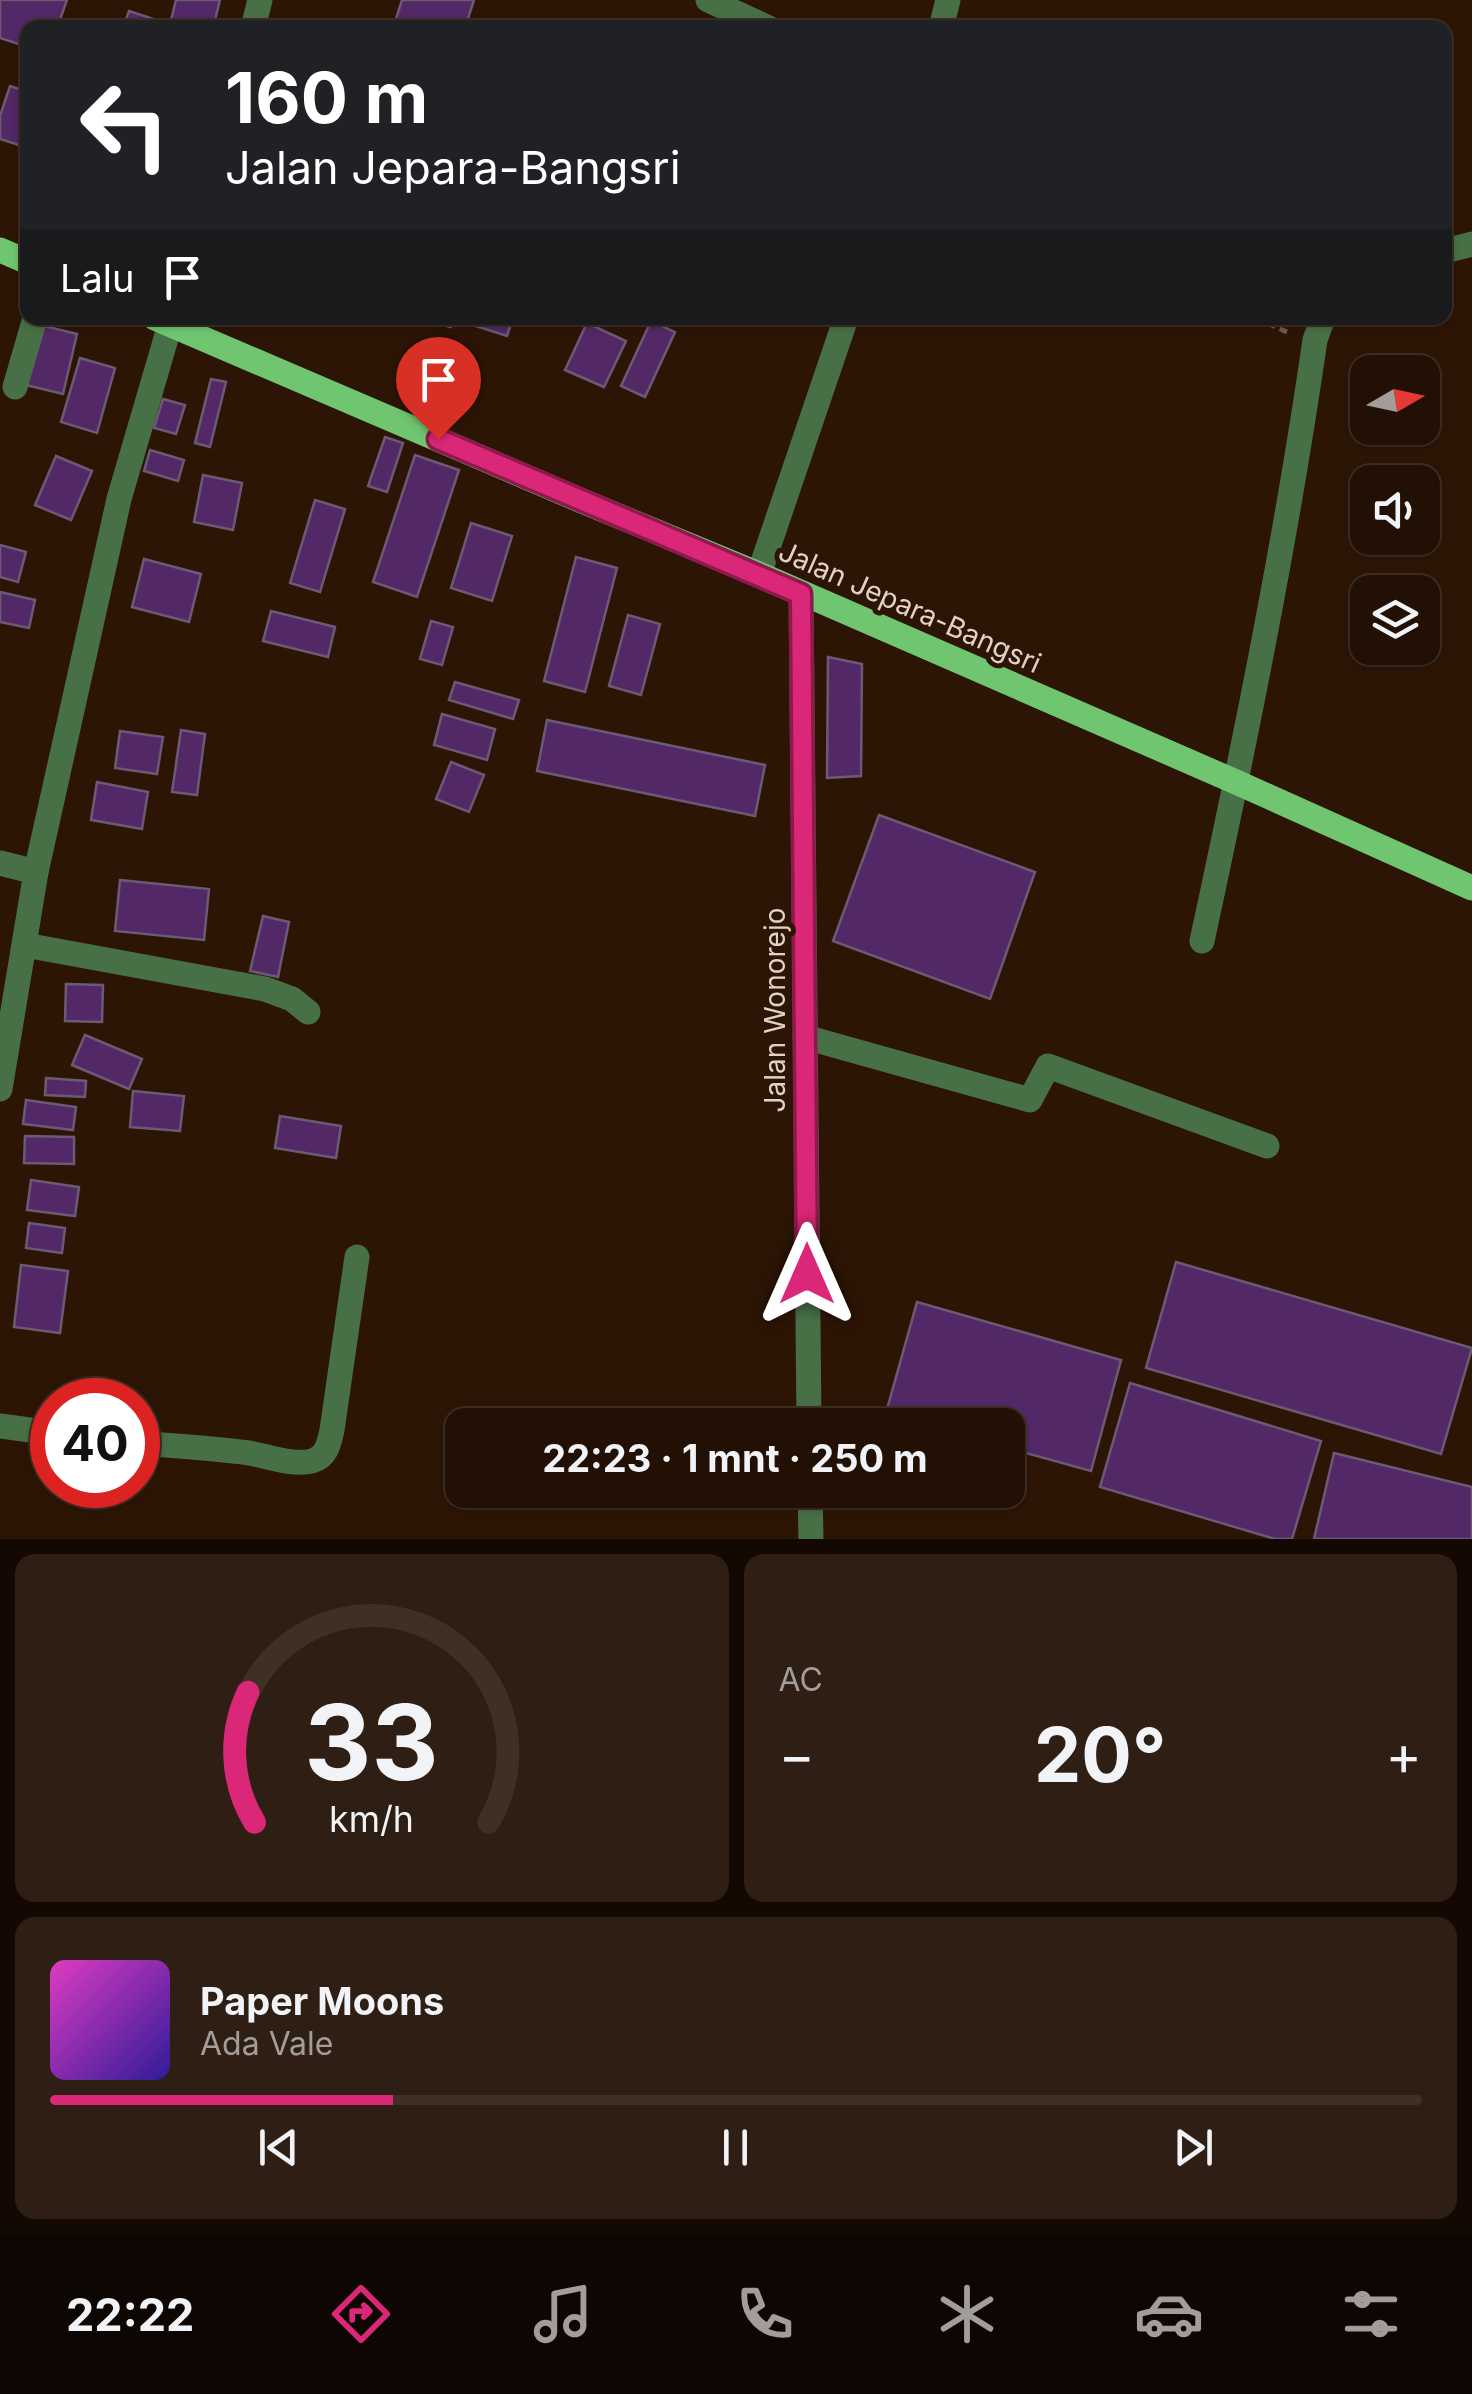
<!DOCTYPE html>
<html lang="id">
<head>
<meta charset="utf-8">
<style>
	body { margin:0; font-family:Inter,sans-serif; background:#2e1e13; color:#f1f3f6; height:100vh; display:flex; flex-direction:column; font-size:38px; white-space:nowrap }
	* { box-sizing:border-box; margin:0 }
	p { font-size:32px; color:#a29d9a }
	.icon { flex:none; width:55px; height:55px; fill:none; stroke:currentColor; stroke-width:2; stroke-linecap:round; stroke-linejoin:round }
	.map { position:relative; height:1539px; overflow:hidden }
	.details { display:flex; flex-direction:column; gap:15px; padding:15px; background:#130902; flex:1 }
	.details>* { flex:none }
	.top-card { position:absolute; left:20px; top:20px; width:1432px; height:305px; border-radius:20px; box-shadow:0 2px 8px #0004,0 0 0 2px #3f3026; background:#202124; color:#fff; overflow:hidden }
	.needle { width:65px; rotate:81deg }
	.fabs { position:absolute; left:1350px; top:355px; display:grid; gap:20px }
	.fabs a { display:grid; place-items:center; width:90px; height:90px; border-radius:20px; background:#221004; box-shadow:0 2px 8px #0004,0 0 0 2px #3f3026; font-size:50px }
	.speed { position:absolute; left:30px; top:1378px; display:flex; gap:20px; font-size:50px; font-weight:700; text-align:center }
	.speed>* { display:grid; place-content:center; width:130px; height:130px; border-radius:50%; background:#221004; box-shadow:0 2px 8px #0004,0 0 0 2px #3f3026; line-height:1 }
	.speed .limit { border:15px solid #d22; background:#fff; color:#111 }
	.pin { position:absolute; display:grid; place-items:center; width:85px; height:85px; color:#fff; margin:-102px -42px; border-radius:50% 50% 50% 0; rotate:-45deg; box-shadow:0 0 10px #0007 }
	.pin .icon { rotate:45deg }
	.me { position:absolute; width:110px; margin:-55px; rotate:0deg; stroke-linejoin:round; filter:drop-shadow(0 0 8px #0008) }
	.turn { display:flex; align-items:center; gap:35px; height:210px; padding:0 40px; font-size:45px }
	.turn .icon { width:130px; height:130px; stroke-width:2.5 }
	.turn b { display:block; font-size:70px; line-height:85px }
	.then { display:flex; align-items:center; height:95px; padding:0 40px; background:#0003; gap:20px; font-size:38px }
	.big { font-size:75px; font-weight:700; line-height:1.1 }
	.details .widget { flex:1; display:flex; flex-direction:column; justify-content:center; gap:15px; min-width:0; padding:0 35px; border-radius:20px; background:#2e1e13 }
	.details .dial { align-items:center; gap:0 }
	.dial svg { height:260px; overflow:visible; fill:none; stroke:#3f3026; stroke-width:7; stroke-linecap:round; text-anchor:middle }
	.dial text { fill:#f1f3f6; stroke:none }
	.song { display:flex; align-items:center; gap:30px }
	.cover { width:120px; height:120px; border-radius:15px; background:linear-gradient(135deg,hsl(310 70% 55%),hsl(250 70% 35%)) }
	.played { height:10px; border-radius:5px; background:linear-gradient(90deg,#db2777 25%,#3f3026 25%) }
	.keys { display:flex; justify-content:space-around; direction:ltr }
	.heat { display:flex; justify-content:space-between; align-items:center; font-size:55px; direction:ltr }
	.details .tiles { flex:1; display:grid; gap:15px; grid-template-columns:1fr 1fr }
	.widget:last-child { grid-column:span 2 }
	.trip { position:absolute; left:445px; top:1408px; width:580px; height:100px; border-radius:20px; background:#221004; box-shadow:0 2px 8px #0004,0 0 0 2px #3f3026; font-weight:700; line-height:100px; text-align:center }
	.menu { display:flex; height:160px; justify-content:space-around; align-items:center; background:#0e0602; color:#a29d9a }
	.menu .icon { width:70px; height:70px }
	.menu .active { color:#db2777 }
	.menu b { font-size:45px; color:#f1f3f6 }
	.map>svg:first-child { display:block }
	.building { fill:#532866; stroke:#6b5a74; stroke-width:2.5 }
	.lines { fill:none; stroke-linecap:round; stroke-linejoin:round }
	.path { stroke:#705b4d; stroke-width:5; stroke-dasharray:8 5; stroke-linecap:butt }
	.minor { stroke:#487047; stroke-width:25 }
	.major { stroke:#70c670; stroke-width:25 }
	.route-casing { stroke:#8e194d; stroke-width:25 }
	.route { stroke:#db2777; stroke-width:18 }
	.labels { text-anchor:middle; stroke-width:10; stroke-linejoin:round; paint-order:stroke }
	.street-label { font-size:28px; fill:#e2d1c7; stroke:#2d1505 }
</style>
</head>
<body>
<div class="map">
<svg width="1472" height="1539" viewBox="0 0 1472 1539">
	<rect width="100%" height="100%" fill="#2d1505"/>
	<g class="building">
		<path d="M0 0H67L57 28H28V47L0 38Z"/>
		<path d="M176 0H220L213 28H169Z"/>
		<path d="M402 0H474L465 28H393Z"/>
		<path d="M129 11 169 24 168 28H123Z"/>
		<path d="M10 86 28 92V148L0 139V116Z"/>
		<path d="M410 318H453L451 327Z"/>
		<path d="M468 318H513L507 336 466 323Z"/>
		<path d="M651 321 675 332 645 397 621 386Z"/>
		<path d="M587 323 626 341 604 387 565 370Z"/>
		<path d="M40 325 77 334 63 394 26 385Z"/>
		<path d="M80 358 115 368 97 433 61 422Z"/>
		<path d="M211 379 226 382 210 447 195 443Z"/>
		<path d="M163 399 185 405 176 434 154 428Z"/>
		<path d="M385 437 403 443 387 492 368 486Z"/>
		<path d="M150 450 184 460 178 481 144 471Z"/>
		<path d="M415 455 459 470 417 597 373 582Z"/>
		<path d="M56 456 92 471 71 520 35 505Z"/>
		<path d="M203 475 242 483 233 530 194 522Z"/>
		<path d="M315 500 345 509 320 592 290 583Z"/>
		<path d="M471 523 512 536 492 601 451 588Z"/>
		<path d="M0 545 26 552 18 582 0 577Z"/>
		<path d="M576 557 617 568 585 692 544 681Z"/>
		<path d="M144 559 201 574 189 622 132 607Z"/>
		<path d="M0 592 35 600 29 628 0 622Z"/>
		<path d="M271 611 335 627 328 657 263 641Z"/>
		<path d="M628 615 660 624 641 695 609 686Z"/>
		<path d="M431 621 453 627 442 665 420 659Z"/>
		<path d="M828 657 862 664 861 776 827 778Z"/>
		<path d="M455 682 519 700 513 719 449 700Z"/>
		<path d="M442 714 495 729 487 760 434 745Z"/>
		<path d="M547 720 765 765 755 816 537 771Z"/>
		<path d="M181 730 205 734 197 795 172 792Z"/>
		<path d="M120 731 163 737 157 774 115 768Z"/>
		<path d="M451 762 484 775 469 812 436 799Z"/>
		<path d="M97 782 148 792 142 829 91 820Z"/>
		<path d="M879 815 1035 872 990 999 833 941Z"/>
		<path d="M120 880 209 889 204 940 115 931Z"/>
		<path d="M263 916 289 922 278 977 250 971Z"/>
		<path d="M66 984 103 985 102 1022 65 1021Z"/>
		<path d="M85 1035 142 1059 129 1089 72 1065Z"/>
		<path d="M46 1078 86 1081 85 1097 45 1095Z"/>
		<path d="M133 1091 184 1096 180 1131 130 1127Z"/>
		<path d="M26 1100 76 1107 73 1130 23 1124Z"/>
		<path d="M280 1116 341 1126 336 1158 275 1148Z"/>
		<path d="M25 1136 74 1137V1164L24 1163Z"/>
		<path d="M31 1180 79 1187 75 1216 27 1210Z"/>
		<path d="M29 1223 65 1228 62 1253 26 1248Z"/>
		<path d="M1176 1262 1472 1348 1441 1454 1146 1368Z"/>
		<path d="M21 1265 68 1271 60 1333 14 1327Z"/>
		<path d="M917 1302 1121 1360 1091 1471 1008 1448V1425H927L886 1413Z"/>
		<path d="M1130 1383 1321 1441 1292 1539H1275L1100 1487Z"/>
		<path d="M1334 1453 1472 1487V1539H1314Z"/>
	</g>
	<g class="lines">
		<path class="path" d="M1256 318 1289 333"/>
		<g class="minor">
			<path d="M708 0 769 28"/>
			<path d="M253 28 260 0"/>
			<path d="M941 28 948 0"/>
			<path d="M1445 251 1472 244"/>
			<path d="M15 387 35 318"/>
			<path d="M759 574 846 318"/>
			<path d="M801 594 809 1425"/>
			<path d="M0 863 36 872"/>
			<path d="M1202 941C1245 742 1286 541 1315 340L1323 318"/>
			<path d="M25 945 265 989 292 999 308 1012"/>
			<path d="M805 1037 1030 1100 1048 1066 1267 1146"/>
			<path d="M0 1089 36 872 119 499 172 318"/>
			<path d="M0 1426 52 1433"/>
			<path d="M138 1443C175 1446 212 1448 249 1453 268 1456 293 1466 312 1461 327 1457 329 1443 332 1430L357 1257"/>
			<path d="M810 1490 811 1539"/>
		</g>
		<g class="major">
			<path d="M0 250 28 262"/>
			<path d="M155 318 582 501 759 574 1236 782 1472 888"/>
		</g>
	</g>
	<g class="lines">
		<defs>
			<path id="route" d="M438 439 801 594 807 1274"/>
		</defs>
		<use href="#route" class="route-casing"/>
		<use href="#route" class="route"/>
	</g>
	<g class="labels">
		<g class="street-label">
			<text transform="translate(910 607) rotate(24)" y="10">Jalan Jepara-Bangsri</text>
			<text transform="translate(775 1010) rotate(-90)" y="10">Jalan Wonorejo</text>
		</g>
	</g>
</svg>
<div class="fabs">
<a><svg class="needle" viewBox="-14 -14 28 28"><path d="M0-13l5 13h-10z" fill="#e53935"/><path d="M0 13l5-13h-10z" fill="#a29d9a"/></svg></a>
<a><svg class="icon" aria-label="sound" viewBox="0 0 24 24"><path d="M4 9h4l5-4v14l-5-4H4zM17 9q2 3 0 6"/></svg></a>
<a><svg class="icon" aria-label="layers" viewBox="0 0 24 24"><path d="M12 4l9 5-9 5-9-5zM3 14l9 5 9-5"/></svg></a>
</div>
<div class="speed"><div class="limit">40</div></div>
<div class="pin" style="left:438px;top:439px;background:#d93025"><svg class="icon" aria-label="arrive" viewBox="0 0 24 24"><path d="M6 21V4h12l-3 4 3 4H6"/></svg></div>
<svg class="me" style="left:807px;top:1274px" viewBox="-20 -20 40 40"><path d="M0-17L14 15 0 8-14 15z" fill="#db2777" stroke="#fff" stroke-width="4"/></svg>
<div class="trip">22:23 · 1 mnt · 250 m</div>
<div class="top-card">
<div class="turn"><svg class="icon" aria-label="left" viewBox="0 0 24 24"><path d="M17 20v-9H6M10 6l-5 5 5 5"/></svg><div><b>160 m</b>Jalan Jepara-Bangsri</div></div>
<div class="then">Lalu<svg class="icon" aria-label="arrive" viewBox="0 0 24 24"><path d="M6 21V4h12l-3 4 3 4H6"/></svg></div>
</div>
</div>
<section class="details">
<div class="tiles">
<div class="widget dial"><svg viewBox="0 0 100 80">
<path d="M14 69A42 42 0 1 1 86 69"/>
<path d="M14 69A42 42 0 0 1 12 29" stroke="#db2777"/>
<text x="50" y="56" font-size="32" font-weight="700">33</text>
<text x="50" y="72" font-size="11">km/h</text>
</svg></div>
<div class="widget"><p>AC</p>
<div class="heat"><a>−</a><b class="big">20°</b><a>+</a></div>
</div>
<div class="widget">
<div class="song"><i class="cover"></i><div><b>Paper Moons</b><p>Ada Vale</p></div></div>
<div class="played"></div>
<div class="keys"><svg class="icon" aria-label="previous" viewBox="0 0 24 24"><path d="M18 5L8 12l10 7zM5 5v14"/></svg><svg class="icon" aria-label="pause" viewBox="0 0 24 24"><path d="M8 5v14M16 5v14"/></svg><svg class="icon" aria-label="next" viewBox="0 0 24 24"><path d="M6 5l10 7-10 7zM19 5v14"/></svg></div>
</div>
</div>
</section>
<nav class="menu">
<b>22:22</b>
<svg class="icon active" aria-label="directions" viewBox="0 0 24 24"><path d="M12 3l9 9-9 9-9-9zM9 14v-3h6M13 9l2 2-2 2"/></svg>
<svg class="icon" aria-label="music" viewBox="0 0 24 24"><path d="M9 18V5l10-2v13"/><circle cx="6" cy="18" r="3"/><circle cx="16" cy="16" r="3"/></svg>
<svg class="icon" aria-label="phone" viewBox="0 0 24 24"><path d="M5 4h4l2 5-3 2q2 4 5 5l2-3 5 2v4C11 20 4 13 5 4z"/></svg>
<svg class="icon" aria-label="climate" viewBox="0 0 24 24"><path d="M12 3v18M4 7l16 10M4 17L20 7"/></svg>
<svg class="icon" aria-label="car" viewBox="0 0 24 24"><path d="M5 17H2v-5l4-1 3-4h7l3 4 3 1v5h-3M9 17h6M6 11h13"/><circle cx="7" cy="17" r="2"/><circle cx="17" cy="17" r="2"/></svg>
<svg class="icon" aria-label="filters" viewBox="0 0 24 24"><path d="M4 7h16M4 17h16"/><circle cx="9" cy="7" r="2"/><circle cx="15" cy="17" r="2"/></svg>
</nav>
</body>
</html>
